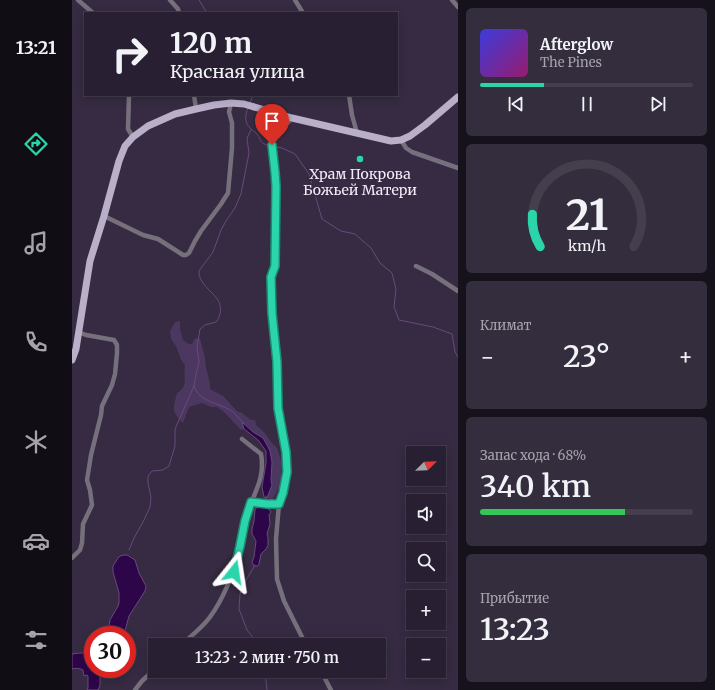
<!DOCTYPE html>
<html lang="ru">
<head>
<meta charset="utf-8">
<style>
	body { margin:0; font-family:Merriweather,serif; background:#342d3e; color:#f1f3f6; height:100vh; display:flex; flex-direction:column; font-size:15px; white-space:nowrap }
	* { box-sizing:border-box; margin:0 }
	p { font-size:13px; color:#a5a3ac }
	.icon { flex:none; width:22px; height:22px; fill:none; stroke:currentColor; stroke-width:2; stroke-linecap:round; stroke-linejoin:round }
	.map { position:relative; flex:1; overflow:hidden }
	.side { display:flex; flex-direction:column; gap:8px; padding:8px; background:#16121c; width:257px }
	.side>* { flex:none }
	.banner { position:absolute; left:12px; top:12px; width:314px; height:84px; border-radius:0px; box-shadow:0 2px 10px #0003,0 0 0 1px #443e4d; background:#282032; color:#f1f3f6; overflow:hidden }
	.needle { width:26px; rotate:67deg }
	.tools { position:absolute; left:334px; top:446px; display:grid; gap:8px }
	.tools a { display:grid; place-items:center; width:40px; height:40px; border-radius:0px; background:#282032; box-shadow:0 2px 10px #0003,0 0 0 1px #443e4d; font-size:20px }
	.speed { position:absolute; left:12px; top:626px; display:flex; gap:8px; font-size:20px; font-weight:700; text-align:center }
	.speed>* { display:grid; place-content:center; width:52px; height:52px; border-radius:50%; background:#282032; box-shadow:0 2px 10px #0003,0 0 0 1px #443e4d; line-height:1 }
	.speed .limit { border:6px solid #d22; background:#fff; color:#111 }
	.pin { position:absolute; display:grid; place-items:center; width:34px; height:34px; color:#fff; margin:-41px -17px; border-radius:50% 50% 50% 0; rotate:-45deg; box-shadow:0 0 4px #0007 }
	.pin .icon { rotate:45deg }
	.me { position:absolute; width:44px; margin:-22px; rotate:15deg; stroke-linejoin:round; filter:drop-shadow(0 0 3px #0008) }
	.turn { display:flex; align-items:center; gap:14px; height:84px; padding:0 20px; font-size:18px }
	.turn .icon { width:52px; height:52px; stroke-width:2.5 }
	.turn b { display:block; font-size:28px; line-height:34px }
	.big { font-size:30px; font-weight:600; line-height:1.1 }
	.side .widget { flex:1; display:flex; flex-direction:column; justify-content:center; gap:6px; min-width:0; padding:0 14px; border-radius:6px; background:#342d3e }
	.side .dial { align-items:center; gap:0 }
	.dial svg { height:104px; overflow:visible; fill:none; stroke:#443e4d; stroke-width:7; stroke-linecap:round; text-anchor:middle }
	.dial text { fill:#f1f3f6; stroke:none }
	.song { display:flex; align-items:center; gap:12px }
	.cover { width:48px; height:48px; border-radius:6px; background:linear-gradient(135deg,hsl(240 70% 55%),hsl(320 70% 35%)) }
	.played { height:4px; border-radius:2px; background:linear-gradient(90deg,#2bd5ac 30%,#443e4d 30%) }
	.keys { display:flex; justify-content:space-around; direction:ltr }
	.heat { display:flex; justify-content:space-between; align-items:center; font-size:22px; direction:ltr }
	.charge { height:6px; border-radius:3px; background:linear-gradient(90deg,#34c759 68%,#443e4d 0) }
	.trip { position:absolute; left:76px; top:638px; width:238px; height:40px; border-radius:0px; background:#282032; box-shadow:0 2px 10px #0003,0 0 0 1px #443e4d; font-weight:600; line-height:40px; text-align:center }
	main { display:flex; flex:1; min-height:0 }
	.menu { display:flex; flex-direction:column; width:72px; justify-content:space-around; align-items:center; background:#100d14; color:#a5a3ac }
	.menu .icon { width:28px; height:28px }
	.menu .active { color:#2bd5ac }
	.menu b { font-size:18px; color:#f1f3f6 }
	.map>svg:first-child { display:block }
	.green { fill:#4c3761 }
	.water { fill:#2d0549; stroke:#684a7e }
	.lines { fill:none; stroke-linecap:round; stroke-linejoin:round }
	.stream { stroke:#684a7e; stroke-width:1 }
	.minor { stroke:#76707c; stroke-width:4.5 }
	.primary { stroke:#baafc8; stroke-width:7 }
	.route-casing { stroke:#1c8a70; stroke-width:10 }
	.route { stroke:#2bd5ac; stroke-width:7 }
	.poi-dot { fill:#2bd5ac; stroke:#362b42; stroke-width:1.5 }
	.labels { text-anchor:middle; stroke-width:4; stroke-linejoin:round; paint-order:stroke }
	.poi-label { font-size:14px; fill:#f2ebfa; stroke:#362b42 }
</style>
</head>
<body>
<main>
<nav class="menu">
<b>13:21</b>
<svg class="icon active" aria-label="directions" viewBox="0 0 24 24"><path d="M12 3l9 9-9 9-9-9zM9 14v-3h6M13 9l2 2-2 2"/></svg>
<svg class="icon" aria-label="music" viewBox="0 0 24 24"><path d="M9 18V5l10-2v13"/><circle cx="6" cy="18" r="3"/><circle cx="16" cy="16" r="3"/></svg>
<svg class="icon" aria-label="phone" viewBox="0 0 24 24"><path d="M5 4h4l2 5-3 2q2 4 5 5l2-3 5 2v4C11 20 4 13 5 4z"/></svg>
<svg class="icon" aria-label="climate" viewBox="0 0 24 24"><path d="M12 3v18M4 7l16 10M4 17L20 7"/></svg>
<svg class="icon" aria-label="car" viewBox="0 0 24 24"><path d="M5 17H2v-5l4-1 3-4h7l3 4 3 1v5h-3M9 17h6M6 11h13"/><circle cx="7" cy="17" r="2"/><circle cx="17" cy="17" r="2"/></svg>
<svg class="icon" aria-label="filters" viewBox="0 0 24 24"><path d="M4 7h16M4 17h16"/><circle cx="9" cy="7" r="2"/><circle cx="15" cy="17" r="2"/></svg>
</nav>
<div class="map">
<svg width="386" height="690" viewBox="0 0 386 690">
	<rect width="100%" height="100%" fill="#362b42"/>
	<path class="green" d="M108 321V329L111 340 117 344H120L123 338 128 339 133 357 134 368 138 383V389L151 396 165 411 170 413 179 420H183L184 425 193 433 199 442 205 448 210 463 209 479 207 487 200 500 195 498 200 485 199 480 200 462 191 438 181 432 171 423 172 429 169 430 152 412 145 407H139L130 403 117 407 111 423C99 411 101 409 105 393 117 387 111 375 113 365L109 360 104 346 99 339 98 331 103 322Z"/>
	<g class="water">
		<path d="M170 422 181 432 191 438 195 445 198 451 200 462 199 480 200 485 195 498 192 497 190 487 194 463V451L186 440 172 429Z"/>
		<path d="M190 506 198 510 199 512 197 515 198 524 195 534 196 538V545L194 549 189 554 187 564 186 566H182L180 562 182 557 184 541 180 534V529L182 521 183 510 185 507Z"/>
		<path d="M52 555H55L63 560 67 573 74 586 73 591 57 616 52 635H36L38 620 46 606 47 603V593L41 572V566L46 558 48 556Z"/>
		<path d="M21 652V669H28V685L26 690H15L16 688V676L15 675 12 676 11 670C7 668 4 668 0 669V654L8 653H17Z"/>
	</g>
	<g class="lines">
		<g class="stream">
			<path d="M127 0 135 13"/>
			<path d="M178 103 181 95"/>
			<path d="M176 108C173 115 172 123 179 129 181 131 182 131 184 133 191 140 184 141 197 146"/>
			<path d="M204 147 210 148 223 154 237 174 250 219 269 231 283 234 299 248 308 263 320 273 324 289 322 307 327 320 361 327 380 334 383 352 386 357"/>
			<path d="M122 386C127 403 150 403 161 412 165 416 169 420 172 424"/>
			<path d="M194 501V496"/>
			<path d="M57 550 62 538 71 522 78 507 79 497 76 483V476L80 471 91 470 97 466 103 446V429L122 386 124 374 127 362 125 347 128 329 133 325 144 322C149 316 150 307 146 300 140 291 126 283 127 271L141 252 149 230 154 221 163 208 169 194 177 153 175 139 176 136 179 130"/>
			<path d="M183 565 170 587 168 594 167 609 175 630 187 645"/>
			<path d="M193 671 195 690"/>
		</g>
		<g class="minor">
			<path d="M6 0 21 13"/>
			<path d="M98 0 106 9 107 13"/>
			<path d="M223 0 231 13"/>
			<path d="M380 0 386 7"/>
			<path d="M57 95 56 129 61 137"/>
			<path d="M122 95 124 109"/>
			<path d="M277 95 280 115 285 133"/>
			<path d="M220 118C214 125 202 137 200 145 199 155 203 166 203 176 204 206 204 236 203 266L199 277 200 313 205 362 206 408 214 453 215 472 211 493 207 504 204 539 205 579 212 601 234 645"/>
			<path d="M329 140 334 148 340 152 386 168"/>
			<path d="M32 216 71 235 86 239 111 255H114L117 253 123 241 129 231 149 204 156 193 160 148V123L157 112 159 103"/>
			<path d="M344 266 360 274 386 291"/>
			<path d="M179 502 195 504H207"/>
			<path d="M0 558 8 550 10 543 11 524 20 505 18 490 15 480 19 455 29 415 30 406 40 385 43 374 45 353V345L42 340 14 335 6 332"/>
			<path d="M109 645C119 636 130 628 138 617 152 598 162 571 168 548 170 539 170 529 173 521 179 496 194 481 189 454L170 439"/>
			<path d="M249 671 259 690"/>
			<path d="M63 690 70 681 83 669"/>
		</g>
		<path class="primary" d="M0 360 4 349 18 261 32 216 47 161 53 146 61 137 76 126 103 114 124 109 142 105 159 103 172 104 220 118 319 141 329 140 338 136 353 125 386 97"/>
	</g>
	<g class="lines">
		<defs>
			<path id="route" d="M162 572 168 546 173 521 179 502 195 504H207L211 493 215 472 214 452 206 408 205 362 200 313 199 277 203 266 204 186 203 172 200 145"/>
		</defs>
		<use href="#route" class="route-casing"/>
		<use href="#route" class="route"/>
	</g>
	<circle class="poi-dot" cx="288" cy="159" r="4"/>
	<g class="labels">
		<g class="poi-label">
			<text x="288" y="179">Храм Покрова<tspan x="288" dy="16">Божьей Матери</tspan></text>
		</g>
	</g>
</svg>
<div class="tools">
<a><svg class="needle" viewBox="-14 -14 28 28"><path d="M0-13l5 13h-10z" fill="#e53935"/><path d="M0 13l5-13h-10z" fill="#a5a3ac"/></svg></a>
<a><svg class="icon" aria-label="sound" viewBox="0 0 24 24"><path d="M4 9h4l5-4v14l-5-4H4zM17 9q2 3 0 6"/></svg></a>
<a><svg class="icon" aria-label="search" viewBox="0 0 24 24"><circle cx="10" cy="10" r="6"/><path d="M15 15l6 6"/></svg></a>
<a>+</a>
<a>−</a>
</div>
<div class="speed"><div class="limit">30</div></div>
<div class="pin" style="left:200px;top:145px;background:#d93025"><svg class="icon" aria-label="arrive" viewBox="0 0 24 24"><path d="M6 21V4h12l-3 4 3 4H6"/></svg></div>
<svg class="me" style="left:162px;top:572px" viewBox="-20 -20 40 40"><path d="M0-17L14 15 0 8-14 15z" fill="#2bd5ac" stroke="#fff" stroke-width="4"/></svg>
<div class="trip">13:23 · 2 мин · 750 m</div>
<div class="banner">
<div class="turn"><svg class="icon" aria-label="right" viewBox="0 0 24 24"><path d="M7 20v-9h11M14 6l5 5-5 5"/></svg><div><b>120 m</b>Красная улица</div></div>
</div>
</div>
<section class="side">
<div class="widget">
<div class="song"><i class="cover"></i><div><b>Afterglow</b><p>The Pines</p></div></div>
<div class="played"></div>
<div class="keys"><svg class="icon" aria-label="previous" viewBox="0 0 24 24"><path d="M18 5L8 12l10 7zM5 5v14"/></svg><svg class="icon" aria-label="pause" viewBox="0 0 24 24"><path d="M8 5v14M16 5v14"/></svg><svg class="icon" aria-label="next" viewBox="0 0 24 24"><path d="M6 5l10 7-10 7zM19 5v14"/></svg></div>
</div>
<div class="widget dial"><svg viewBox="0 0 100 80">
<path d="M14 69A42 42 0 1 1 86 69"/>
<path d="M14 69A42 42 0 0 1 8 44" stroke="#2bd5ac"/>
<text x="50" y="56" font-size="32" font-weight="700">21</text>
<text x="50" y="72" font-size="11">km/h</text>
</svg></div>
<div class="widget"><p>Климат</p>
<div class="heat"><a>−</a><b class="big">23°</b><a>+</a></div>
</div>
<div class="widget"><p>Запас хода · 68%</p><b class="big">340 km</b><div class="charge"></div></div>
<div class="widget"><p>Прибытие</p><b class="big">13:23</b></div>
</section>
</main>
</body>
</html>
